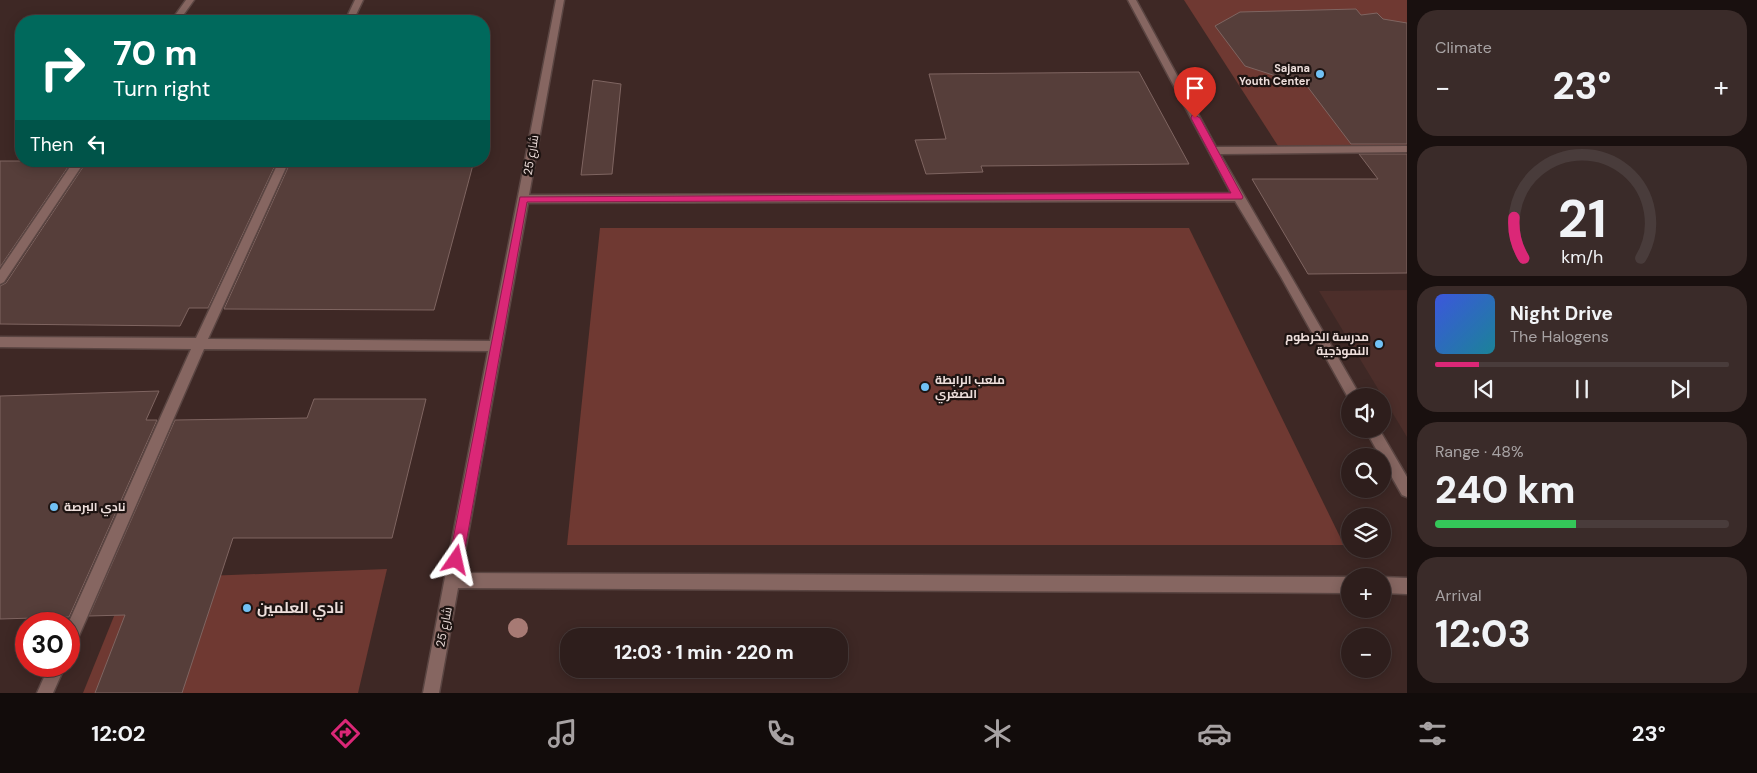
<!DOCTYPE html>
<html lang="en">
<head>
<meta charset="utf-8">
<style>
	body { margin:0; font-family:"DM Sans",Cairo,sans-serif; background:#3a2b29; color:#f1f3f6; height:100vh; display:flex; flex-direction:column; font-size:19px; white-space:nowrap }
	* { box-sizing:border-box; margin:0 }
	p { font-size:16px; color:#a7a2a3 }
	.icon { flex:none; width:28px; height:28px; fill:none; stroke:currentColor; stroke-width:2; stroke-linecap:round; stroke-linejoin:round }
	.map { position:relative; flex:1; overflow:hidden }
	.drawer { display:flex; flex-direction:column; gap:10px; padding:10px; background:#19100f; width:350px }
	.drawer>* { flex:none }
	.guide { position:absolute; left:15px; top:15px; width:475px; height:152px; border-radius:20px; box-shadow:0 2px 12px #0003,0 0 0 1px #493c3b; background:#00695c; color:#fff; overflow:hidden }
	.fabs { position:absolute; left:1341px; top:388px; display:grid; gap:10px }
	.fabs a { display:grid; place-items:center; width:50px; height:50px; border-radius:50%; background:#2e1e1c; box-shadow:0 2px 12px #0003,0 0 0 1px #493c3b; font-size:25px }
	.speed { position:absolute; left:15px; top:612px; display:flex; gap:10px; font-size:25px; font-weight:700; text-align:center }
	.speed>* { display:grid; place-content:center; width:65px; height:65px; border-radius:50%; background:#2e1e1c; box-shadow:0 2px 12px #0003,0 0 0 1px #493c3b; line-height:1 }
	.speed .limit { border:8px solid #d22; background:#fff; color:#111 }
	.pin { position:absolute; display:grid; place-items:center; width:42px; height:42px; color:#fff; margin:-51px -21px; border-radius:50% 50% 50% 0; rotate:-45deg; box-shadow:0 0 5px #0007 }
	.pin .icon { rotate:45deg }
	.me { position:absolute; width:55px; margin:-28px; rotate:11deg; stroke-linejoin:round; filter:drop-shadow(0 0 4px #0008) }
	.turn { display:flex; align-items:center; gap:18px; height:105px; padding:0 15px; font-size:22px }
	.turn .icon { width:65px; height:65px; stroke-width:2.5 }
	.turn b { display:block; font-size:35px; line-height:42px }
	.then { display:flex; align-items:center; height:48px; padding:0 15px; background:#0003; gap:10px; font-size:19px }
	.big { font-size:38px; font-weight:800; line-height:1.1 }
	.drawer .tile { flex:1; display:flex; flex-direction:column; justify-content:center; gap:8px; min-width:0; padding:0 18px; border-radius:20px; background:#3a2b29 }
	.drawer .dial { align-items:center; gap:0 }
	.dial svg { height:130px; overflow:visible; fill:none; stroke:#493c3b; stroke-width:7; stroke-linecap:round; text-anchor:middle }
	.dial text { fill:#f1f3f6; stroke:none }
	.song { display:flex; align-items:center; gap:15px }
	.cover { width:60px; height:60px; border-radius:8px; background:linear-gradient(135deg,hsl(230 70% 55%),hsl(190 70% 35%)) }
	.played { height:5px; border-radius:2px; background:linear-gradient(90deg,#db2777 15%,#493c3b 15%) }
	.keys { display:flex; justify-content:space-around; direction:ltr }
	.heat { display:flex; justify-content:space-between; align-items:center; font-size:28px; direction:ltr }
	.charge { height:8px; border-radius:4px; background:linear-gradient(90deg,#34c759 48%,#493c3b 0) }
	.trip { position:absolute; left:560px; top:628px; width:288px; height:50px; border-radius:20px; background:#2e1e1c; box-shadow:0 2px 12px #0003,0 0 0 1px #493c3b; font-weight:800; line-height:50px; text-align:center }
	.dock { display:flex; height:80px; justify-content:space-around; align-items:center; background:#120c0b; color:#a7a2a3 }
	.dock .icon { width:35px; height:35px }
	.dock .active { color:#db2777 }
	.dock b { font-size:22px; color:#f1f3f6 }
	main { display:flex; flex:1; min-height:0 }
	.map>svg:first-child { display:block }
	.built { fill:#4c2e2a }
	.green { fill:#6f3932 }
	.building { fill:#563e3a; stroke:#7f6561 }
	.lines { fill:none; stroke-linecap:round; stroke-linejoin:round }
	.minor-casing { stroke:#5a4542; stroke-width:3 }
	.minor { fill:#866661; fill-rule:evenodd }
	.tree { fill:#a77a74 }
	.route { fill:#db2777; stroke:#8e194d }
	.poi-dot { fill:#71c1f5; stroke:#1e1412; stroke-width:2 }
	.labels { text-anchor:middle; stroke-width:4.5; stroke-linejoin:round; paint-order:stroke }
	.far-poi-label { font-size:11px; font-weight:bold; fill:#eddedb; stroke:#1e1412; text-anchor:end }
	.street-label { font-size:12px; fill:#eddedb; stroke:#1e1412 }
	.poi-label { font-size:12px; font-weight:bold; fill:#eddedb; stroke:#1e1412; text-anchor:start }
	.near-poi-label { font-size:15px; font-weight:bold; fill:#eddedb; stroke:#1e1412; text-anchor:start }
</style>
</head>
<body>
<main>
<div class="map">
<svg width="1407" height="693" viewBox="0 0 1407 693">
	<rect width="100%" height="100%" fill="#3e2825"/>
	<path class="built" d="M1407 290V437L1319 291Z"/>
	<g class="green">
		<path d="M1184 0H1407V148L1280 149Z"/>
		<path d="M600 228H1189L1344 545H567Z"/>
		<path d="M387 569 358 693H83L129 579Z"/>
	</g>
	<g class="building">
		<path d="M1356 9 1361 15 1377 13 1383 19 1407 23V144H1351L1307 86 1245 66 1215 26 1240 12Z"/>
		<path d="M1139 72 1189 164 981 166 983 172 926 174 915 140 946 139 929 74Z"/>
		<path d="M593 80 621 84 612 174 581 175Z"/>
		<path d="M1359 154H1407V273L1308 274 1252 179H1378Z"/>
		<path d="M0 161H72L0 267Z"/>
		<path d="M87 161H277L208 308H189L180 326 0 324V286L6 283Z"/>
		<path d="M291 161H474L434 310 224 309Z"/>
		<path d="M159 391 146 420H157L69 617 0 619V396Z"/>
		<path d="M314 399H426L392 538H233L182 693H95L125 615 89 616 175 420 307 418Z"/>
	</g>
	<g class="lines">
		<defs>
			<g id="minor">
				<path d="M186 0H194L179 21H171Z"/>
				<path d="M355 0H363L353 21H345Z"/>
				<path d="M556 0H564L529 195 1231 193 1128 0H1136L1216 147 1407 146V152L1220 154 1358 392 1359 396H1350V401L1281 277 1235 201 528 203 461 573 1350 577V593L458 588 439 693H423L488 351 204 349 75 645 69 647 68 624 191 349 0 347V337L196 338 279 161H289L208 339 490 341Z"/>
				<path d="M74 161H85L4 282 0 284V270Z"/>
				<path d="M1365 429H1379L1407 477V497L1402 495 1382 460V456H1380Z"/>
				<path d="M1382 577 1407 578V594L1382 593Z"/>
				<path d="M49 666H65L53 693H37Z"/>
			</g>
		</defs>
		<use href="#minor" class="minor-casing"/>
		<use href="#minor" class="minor"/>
	</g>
	<circle class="tree" cx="518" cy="628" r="10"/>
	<path class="route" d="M1192 115H1195L1200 118 1243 197 1242 199 527 202 463 560 461 565 456 567 451 565 449 560 520 197 1231 193 1191 118Z"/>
	<g class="poi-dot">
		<circle cx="1320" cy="74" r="5"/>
		<circle cx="1379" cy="344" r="5"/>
		<circle cx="925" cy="387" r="5"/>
		<circle cx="54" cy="507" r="5"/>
		<circle cx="247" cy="608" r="5"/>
	</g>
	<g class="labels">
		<g class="far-poi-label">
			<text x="1310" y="72">Sajana<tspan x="1310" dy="13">Youth Center</tspan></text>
		</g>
		<g class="street-label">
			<text transform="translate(531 155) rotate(-80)" y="4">شارع 25</text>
			<text transform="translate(444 627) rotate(-79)" y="4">شارع 25</text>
		</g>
		<g class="poi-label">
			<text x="1369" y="341" text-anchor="end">مدرسة الخرطوم<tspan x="1369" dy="14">النموذجية</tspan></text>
			<text x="935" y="384">ملعب الرابطة<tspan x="935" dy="14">الصغري</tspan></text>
			<text x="64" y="511">نادي البرصة</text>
		</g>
		<g class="near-poi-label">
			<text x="257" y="613">نادي العلمين</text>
		</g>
	</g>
</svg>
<div class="fabs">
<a><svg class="icon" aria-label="sound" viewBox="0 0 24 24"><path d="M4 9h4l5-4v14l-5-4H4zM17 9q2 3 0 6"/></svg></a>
<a><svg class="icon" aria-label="search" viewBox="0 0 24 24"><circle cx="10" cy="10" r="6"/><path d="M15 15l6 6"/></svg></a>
<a><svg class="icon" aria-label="layers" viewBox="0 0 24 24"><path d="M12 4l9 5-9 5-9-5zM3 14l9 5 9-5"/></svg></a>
<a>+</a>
<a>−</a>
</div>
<div class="speed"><div class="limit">30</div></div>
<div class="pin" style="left:1195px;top:118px;background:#d93025"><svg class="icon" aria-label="arrive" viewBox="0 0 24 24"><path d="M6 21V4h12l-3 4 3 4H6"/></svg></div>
<svg class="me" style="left:456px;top:560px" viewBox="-20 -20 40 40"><path d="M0-17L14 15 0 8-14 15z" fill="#db2777" stroke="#fff" stroke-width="4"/></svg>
<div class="trip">12:03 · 1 min · 220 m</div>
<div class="guide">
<div class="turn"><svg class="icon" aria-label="right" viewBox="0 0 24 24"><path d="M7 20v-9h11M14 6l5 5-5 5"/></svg><div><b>70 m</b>Turn right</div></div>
<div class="then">Then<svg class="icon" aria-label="left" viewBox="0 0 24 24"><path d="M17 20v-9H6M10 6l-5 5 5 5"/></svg></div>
</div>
</div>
<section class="drawer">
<div class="tile"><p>Climate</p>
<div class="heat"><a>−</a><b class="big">23°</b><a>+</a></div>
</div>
<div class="tile dial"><svg viewBox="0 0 100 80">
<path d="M14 69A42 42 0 1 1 86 69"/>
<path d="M14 69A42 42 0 0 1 8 44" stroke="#db2777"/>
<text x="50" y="56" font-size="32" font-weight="700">21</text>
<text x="50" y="72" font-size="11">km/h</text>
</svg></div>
<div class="tile">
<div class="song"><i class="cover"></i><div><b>Night Drive</b><p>The Halogens</p></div></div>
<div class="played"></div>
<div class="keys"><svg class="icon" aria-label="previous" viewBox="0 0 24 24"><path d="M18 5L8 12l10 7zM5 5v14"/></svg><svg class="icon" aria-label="pause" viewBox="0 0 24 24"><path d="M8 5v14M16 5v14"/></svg><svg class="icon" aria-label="next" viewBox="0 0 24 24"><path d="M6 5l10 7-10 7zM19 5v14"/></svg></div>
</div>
<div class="tile"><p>Range · 48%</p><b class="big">240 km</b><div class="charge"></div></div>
<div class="tile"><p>Arrival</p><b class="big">12:03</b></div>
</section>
</main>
<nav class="dock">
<b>12:02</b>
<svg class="icon active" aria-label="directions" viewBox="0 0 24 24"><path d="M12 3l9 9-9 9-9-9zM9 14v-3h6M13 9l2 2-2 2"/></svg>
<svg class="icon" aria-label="music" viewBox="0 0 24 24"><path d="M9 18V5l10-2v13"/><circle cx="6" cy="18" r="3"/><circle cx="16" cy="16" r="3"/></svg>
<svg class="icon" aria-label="phone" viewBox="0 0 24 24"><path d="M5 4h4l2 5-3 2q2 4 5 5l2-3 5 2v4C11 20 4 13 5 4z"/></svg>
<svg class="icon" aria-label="climate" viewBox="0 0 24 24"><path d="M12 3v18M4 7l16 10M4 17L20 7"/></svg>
<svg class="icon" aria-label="car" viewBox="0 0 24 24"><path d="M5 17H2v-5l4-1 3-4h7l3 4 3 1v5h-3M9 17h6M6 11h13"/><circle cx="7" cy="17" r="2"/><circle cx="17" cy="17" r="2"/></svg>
<svg class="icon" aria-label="filters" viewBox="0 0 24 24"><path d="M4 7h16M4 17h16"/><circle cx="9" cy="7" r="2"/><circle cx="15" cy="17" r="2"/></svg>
<b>23°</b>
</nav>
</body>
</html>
